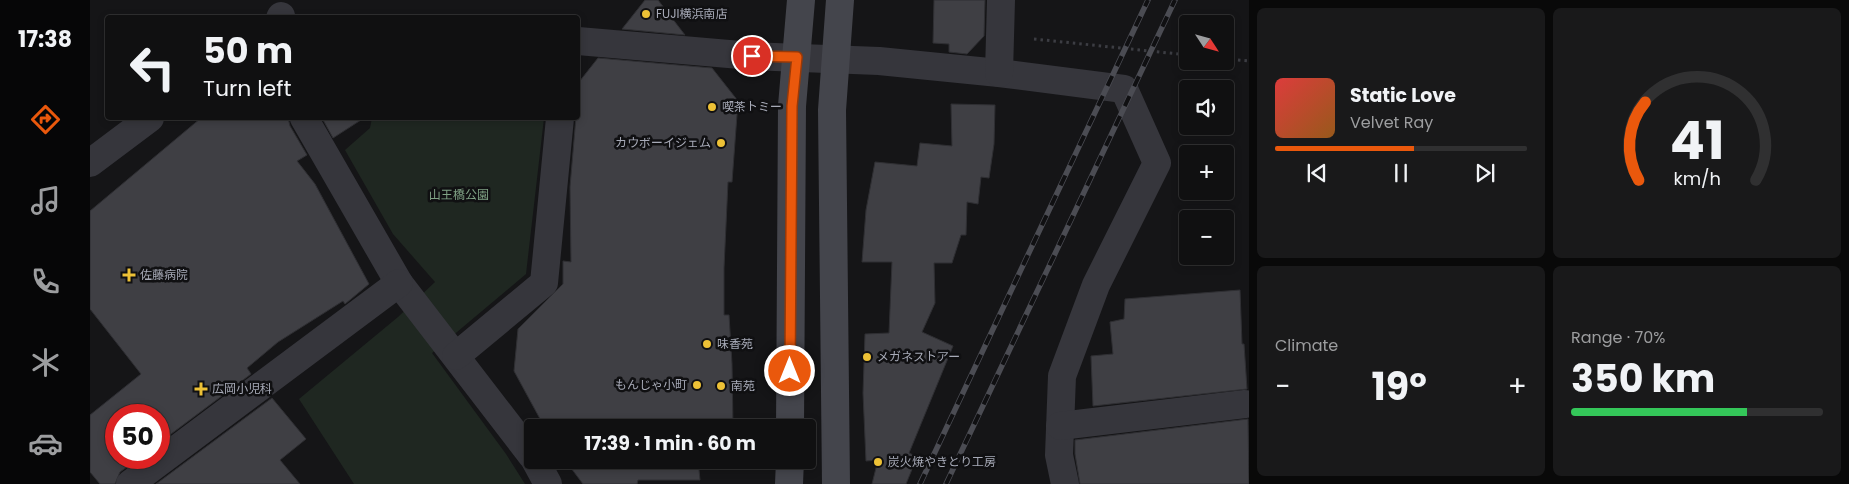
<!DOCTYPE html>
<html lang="en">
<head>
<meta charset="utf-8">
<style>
	body { margin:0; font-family:Poppins,"Noto Sans JP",sans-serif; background:#19191a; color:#f1f3f6; height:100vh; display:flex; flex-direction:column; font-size:19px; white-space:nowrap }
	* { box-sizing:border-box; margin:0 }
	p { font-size:16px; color:#9c9d9f }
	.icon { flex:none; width:28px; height:28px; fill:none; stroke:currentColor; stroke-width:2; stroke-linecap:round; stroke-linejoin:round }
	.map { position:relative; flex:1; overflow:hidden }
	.details { display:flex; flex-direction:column; gap:8px; padding:8px; background:#090909; width:600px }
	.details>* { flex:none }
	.banner { position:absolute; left:15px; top:15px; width:475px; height:105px; border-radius:5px; box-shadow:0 2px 8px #0003,0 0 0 1px #303031; background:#101011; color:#f1f3f6; overflow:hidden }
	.needle { width:32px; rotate:126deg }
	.buttons { position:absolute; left:1089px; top:15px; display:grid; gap:10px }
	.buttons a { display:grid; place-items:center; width:55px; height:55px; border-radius:5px; background:#101011; box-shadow:0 2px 8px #0003,0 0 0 1px #303031; font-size:25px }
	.speed { position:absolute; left:15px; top:404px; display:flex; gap:10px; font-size:25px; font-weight:700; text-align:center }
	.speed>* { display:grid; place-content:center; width:65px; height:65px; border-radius:50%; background:#101011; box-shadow:0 2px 8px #0003,0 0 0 1px #303031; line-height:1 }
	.speed .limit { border:8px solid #d22; background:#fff; color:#111 }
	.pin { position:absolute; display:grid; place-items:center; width:42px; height:42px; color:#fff; margin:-21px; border:2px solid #fff; border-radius:50%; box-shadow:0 1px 5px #0007 }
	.me { position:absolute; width:55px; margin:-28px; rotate:0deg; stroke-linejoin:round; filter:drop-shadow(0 0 4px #0008) }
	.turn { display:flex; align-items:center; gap:18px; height:105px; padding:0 15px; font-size:22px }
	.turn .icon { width:65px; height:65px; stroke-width:2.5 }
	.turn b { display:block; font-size:35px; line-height:42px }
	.big { font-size:38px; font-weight:700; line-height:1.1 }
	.details .card { flex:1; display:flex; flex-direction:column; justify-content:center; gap:8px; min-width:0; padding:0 18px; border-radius:8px; background:#19191a }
	.details .dial { align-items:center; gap:0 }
	.dial svg { height:130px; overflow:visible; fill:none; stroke:#303031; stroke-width:7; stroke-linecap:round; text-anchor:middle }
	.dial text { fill:#f1f3f6; stroke:none }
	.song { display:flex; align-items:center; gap:15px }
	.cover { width:60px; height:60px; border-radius:8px; background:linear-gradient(135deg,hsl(0 70% 55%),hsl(30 70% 35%)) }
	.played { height:5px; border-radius:2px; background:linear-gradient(90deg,#ea580c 55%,#303031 55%) }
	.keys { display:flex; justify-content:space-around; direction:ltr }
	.heat { display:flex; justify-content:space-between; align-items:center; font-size:28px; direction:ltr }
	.charge { height:8px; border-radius:4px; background:linear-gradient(90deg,#34c759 70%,#303031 0) }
	.details .tiles { flex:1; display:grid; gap:8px; grid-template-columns:repeat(2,1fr) }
	.trip { position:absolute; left:434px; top:419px; width:292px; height:50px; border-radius:5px; background:#101011; box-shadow:0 2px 8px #0003,0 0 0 1px #303031; font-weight:700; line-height:50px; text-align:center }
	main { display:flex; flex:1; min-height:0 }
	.tabs { display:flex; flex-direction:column; width:90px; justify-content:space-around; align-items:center; background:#060607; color:#9c9d9f }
	.tabs .icon { width:35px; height:35px }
	.tabs .active { color:#ea580c }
	.tabs b { font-size:22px; color:#f1f3f6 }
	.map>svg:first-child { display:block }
	.green { fill:#1f2721 }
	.building { fill:#3f3f44; stroke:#2f2f33 }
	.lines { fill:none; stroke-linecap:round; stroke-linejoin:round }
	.path { stroke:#3c3d43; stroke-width:3; stroke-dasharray:2.5 4; stroke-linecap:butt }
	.minor { stroke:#36363c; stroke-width:28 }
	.tertiary { stroke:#36363c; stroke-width:28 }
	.secondary { stroke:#44454c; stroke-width:28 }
	.rail-casing { stroke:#4b4c53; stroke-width:5.5 }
	.rail { stroke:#101012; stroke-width:4; stroke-dasharray:11; stroke-linecap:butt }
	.route-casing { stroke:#983908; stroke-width:12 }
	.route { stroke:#ea580c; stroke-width:9 }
	.poi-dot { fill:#edc136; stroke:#101012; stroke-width:2 }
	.labels { text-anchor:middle; stroke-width:5; stroke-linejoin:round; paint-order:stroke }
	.poi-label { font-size:12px; fill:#a7aab7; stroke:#101012; text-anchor:start }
	.park-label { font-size:12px; fill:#7fa184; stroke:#101012 }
</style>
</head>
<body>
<main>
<nav class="tabs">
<b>17:38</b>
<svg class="icon active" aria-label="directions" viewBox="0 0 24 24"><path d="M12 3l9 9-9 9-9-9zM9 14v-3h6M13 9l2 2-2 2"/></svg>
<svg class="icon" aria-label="music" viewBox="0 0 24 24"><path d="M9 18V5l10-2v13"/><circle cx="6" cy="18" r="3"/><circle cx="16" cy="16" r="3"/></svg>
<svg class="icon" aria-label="phone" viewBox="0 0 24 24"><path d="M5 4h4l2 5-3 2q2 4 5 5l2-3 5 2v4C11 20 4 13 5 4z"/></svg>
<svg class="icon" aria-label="climate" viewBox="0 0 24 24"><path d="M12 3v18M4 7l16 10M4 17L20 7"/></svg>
<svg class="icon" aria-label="car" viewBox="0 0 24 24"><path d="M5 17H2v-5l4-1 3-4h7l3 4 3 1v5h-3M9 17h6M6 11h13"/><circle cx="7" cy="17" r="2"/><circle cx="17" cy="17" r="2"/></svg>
</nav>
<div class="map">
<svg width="1159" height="484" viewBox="0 0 1159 484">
	<rect width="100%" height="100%" fill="#151517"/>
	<path class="green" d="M282 118H454L436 274 342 353 416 454 435 484H264L209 399 308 317 345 282 303 234 255 150 280 128Z"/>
	<g class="building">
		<path d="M555 0H568L595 35 532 29Z"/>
		<path d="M844 0H895L894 36 877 54 859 52V44L843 43Z"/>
		<path d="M508 58 622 68 648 101 642 182H638L634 268V315H639L642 364 643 428H455L424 371 428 329 473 284V261L481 262 480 187 489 82Z"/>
		<path d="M861 104 905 105 904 144 899 178 891 177 888 204 877 202 876 235H871L862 263H844L845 303 832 332 863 346 819 453 827 457 816 484H782L788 460 776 461 773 393 775 334 799 333 802 262H772L776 210 785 162 827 166 830 143 862 146Z"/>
		<path d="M111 118H198L200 126 217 155 207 161 225 184 279 284 255 304 253 301 188 342 157 368 161 374 69 443V415H26V458H49L30 472 25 484H10L0 472V415L51 374 0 309V211Z"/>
		<path d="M232 118H274L243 138Z"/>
		<path d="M1150 290 1152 344H1154L1157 389 1003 406 1001 356 1023 354 1020 322 1034 319 1035 299Z"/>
		<path d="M182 398 216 439 190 460 210 484H66Z"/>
		<path d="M1158 419 1159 484H990L985 454V440Z"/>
		<path d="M475 460H608L610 480H548L547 484H493Z"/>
	</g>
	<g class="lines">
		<g class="path">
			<path d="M944 39 1098 55"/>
			<path d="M1135 59 1159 61"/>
		</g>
		<g class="minor">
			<path d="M488 41 662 56 789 61 909 73 1034 89 1067 163 1006 285 972 376 969 455 975 484"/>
			<path d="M909 73 911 0"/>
			<path d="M214 118 309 283 442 456"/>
			<path d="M366 356 454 283 470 118"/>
			<path d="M970 426 1155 404"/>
			<path d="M445 460 458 484"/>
			<path d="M40 484 309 283"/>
		</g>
		<g class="tertiary">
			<path d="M190 18 191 16"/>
			<path d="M0 163 60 118"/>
		</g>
		<g class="secondary">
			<path d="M700 428 702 106 711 0"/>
			<path d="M699 484 700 460"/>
			<path d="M746 484 742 110 750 0"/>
		</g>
		<defs>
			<g id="rail">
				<path d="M830 484 1058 0"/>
				<path d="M856 484 1085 0"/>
			</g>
		</defs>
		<use href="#rail" class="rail-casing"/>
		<use href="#rail" class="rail"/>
	</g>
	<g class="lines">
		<defs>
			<path id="route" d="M662 56 707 57 702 106 700 371"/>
		</defs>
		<use href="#route" class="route-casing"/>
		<use href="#route" class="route"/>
	</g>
	<g class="poi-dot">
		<circle cx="556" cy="14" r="5"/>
		<circle cx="622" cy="107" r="5"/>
		<circle cx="631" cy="143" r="5"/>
		<path d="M36.5 267.5h5v5h5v5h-5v5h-5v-5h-5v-5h5z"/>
		<circle cx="617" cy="344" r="5"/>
		<circle cx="777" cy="357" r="5"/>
		<circle cx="607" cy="385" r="5"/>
		<circle cx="631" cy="386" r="5"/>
		<path d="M108.5 381.5h5v5h5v5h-5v5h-5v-5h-5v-5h5z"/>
		<circle cx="788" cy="462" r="5"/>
	</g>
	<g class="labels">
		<g class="poi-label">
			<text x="566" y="18">FUJI横浜南店</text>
			<text x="632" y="111">喫茶トミー</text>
			<text x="621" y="147" text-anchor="end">カウボーイジェム</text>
			<text x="50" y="279">佐藤病院</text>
			<text x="627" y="348">味香苑</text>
			<text x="787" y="361">メガネストアー</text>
			<text x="597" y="389" text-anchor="end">もんじゃ小町</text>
			<text x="641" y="390">南苑</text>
			<text x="122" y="393">広岡小児科</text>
			<text x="798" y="466">炭火焼やきとり工房</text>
		</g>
		<g class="park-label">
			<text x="369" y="199">山王橋公園</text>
		</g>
	</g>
</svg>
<div class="buttons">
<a><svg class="needle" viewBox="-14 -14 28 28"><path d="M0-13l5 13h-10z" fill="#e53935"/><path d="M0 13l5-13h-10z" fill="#9c9d9f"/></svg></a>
<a><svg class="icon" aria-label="sound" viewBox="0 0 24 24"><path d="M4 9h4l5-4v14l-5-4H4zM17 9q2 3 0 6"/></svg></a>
<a>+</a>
<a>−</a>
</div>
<div class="speed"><div class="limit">50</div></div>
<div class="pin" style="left:662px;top:56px;background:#d93025"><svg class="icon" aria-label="arrive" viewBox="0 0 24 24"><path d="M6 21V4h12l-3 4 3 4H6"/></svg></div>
<svg class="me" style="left:700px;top:371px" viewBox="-20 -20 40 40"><circle r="17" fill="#ea580c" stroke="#fff" stroke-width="3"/><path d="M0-11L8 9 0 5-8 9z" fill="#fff"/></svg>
<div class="trip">17:39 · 1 min · 60 m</div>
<div class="banner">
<div class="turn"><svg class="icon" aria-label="left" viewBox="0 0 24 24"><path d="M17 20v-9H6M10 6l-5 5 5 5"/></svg><div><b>50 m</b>Turn left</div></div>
</div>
</div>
<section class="details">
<div class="tiles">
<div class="card">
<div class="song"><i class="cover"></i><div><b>Static Love</b><p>Velvet Ray</p></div></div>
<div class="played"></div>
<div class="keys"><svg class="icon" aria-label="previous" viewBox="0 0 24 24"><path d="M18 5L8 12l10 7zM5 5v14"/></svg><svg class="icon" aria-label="pause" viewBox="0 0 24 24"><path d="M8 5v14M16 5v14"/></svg><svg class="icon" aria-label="next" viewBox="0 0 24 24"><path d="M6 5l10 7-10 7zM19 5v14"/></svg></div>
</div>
<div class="card dial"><svg viewBox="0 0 100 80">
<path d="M14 69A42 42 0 1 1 86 69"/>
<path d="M14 69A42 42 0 0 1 18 21" stroke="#ea580c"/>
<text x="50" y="56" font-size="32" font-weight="700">41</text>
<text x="50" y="72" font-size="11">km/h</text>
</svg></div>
<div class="card"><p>Climate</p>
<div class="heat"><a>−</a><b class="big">19°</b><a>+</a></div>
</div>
<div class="card"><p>Range · 70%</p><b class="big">350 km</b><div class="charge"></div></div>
</div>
</section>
</main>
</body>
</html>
